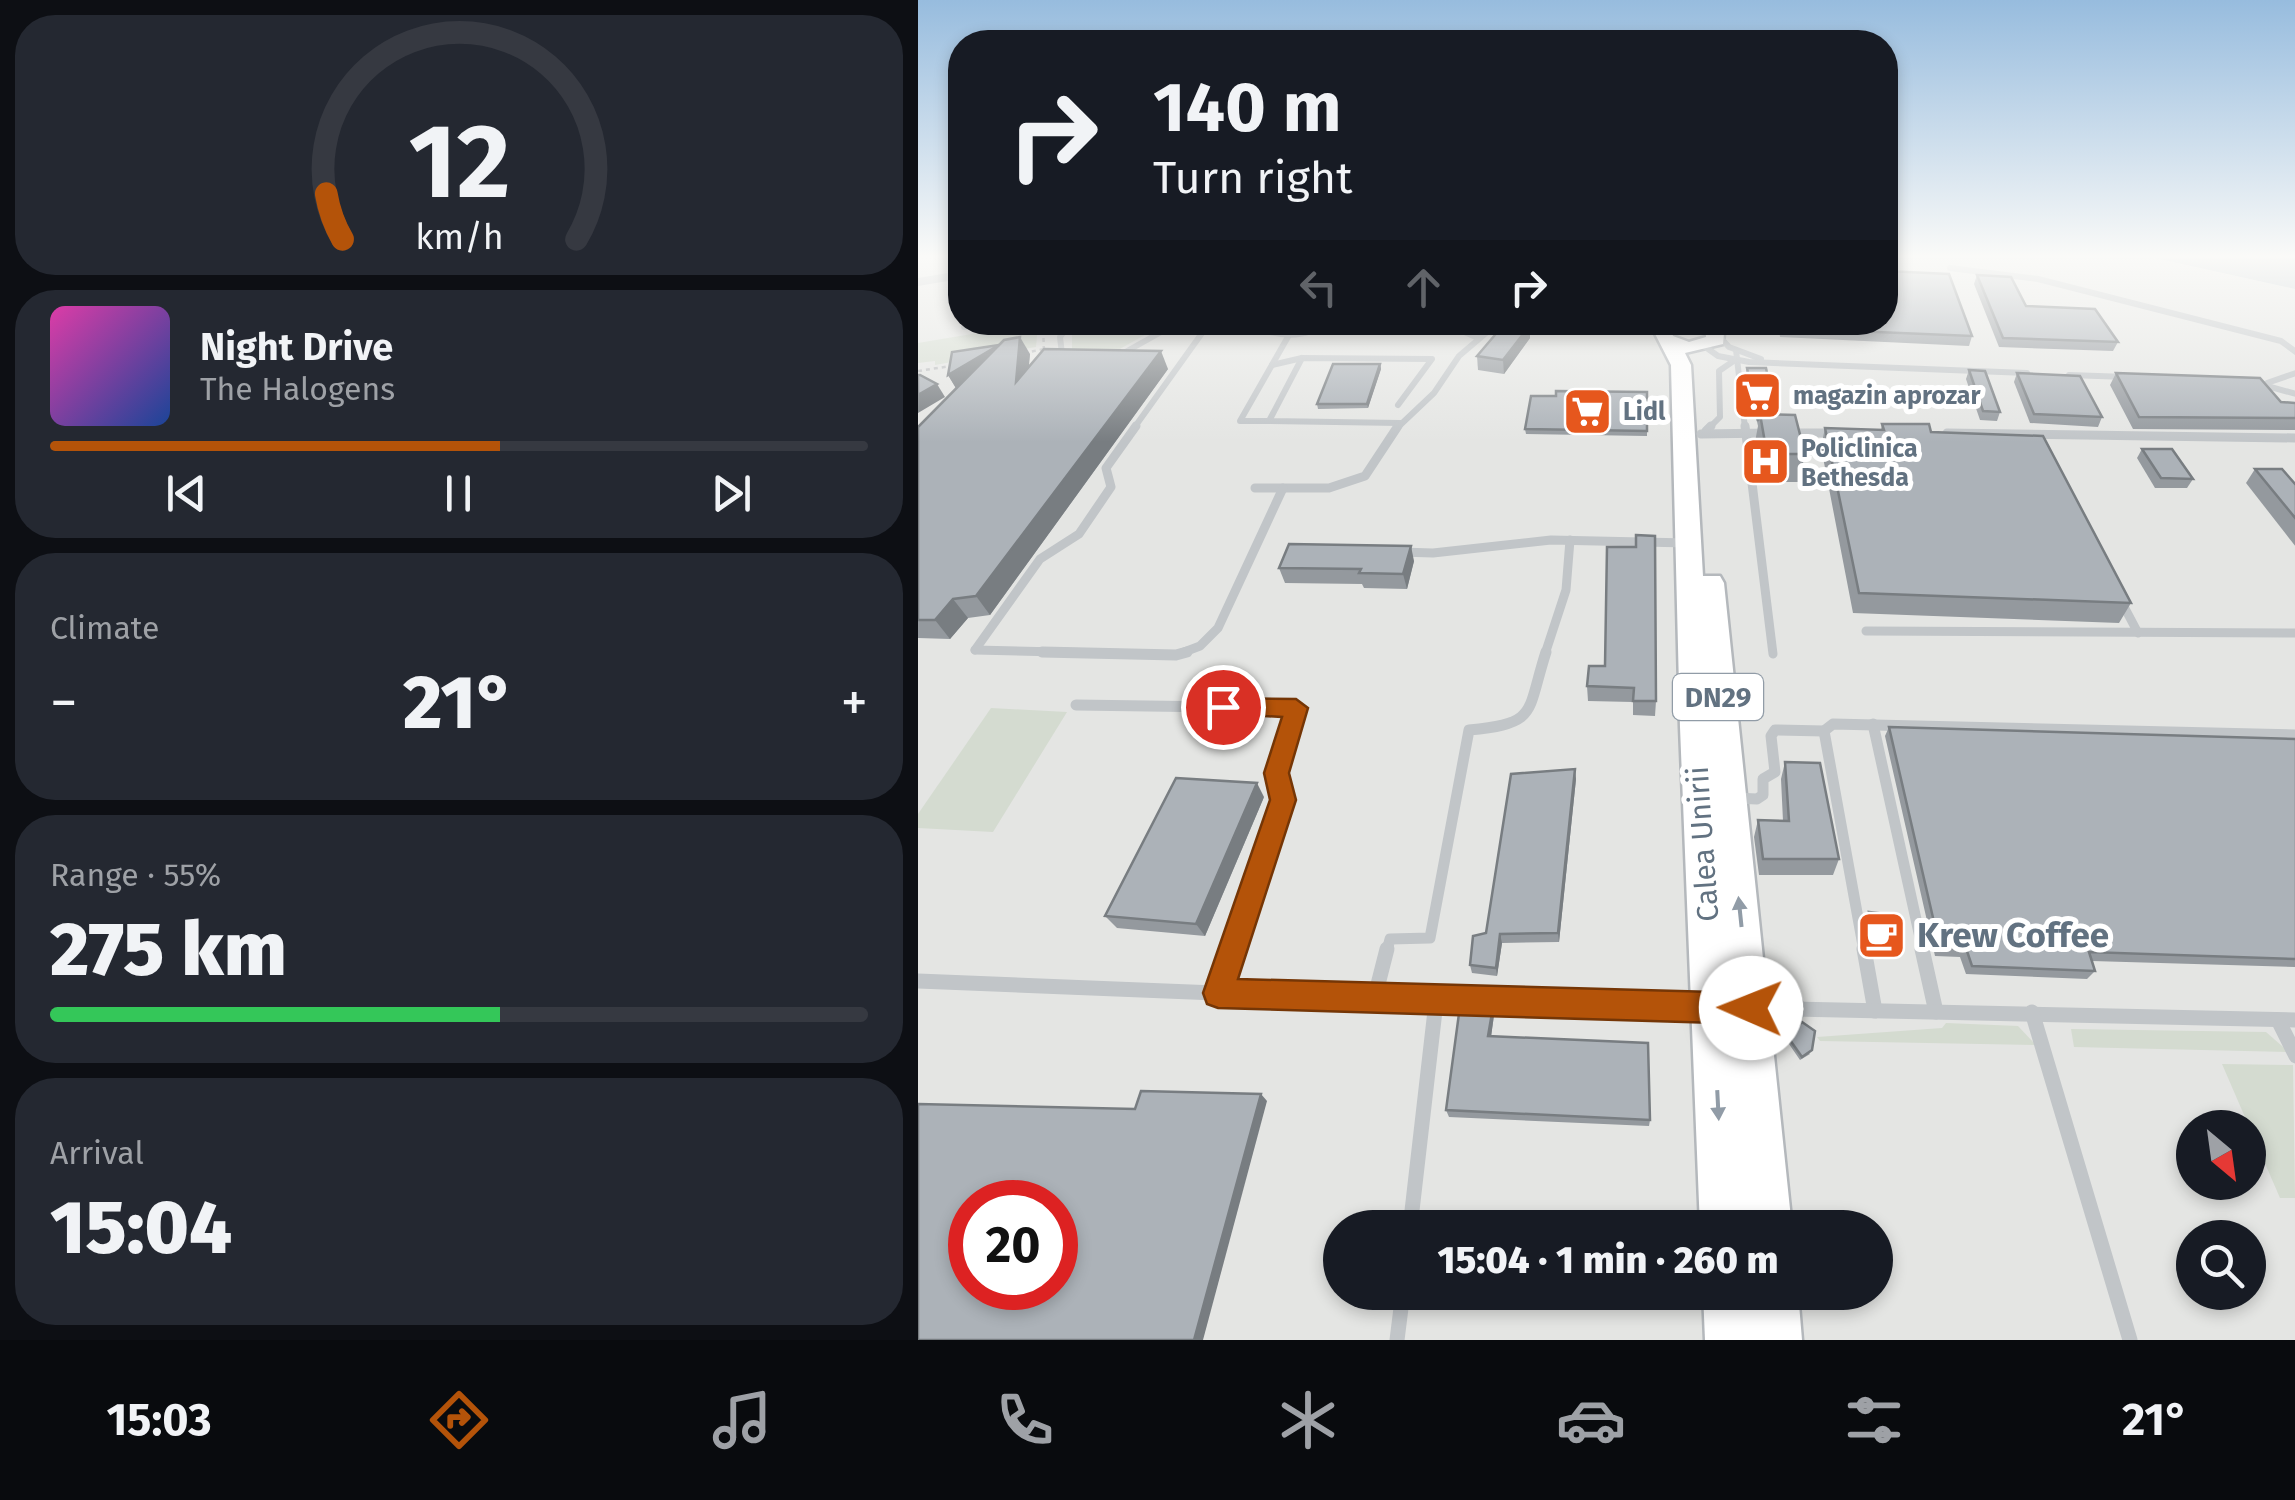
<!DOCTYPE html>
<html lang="en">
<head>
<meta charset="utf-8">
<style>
	body { margin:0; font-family:"Fira Sans",sans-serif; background:#242831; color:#f1f3f6; height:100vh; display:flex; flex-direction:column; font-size:38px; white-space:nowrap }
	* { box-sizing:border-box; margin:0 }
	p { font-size:32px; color:#9ea1a6 }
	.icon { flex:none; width:55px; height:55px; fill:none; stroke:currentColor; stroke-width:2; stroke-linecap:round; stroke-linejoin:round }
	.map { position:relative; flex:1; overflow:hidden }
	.sheet { display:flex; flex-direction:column; gap:15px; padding:15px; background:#0d0f14; width:918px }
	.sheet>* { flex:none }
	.guide { position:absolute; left:30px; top:30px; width:950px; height:305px; border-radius:40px; box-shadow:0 5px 15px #0003; background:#171b24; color:#f1f3f6; overflow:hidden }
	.needle { width:65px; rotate:151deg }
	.controls { position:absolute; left:1258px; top:1110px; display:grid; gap:20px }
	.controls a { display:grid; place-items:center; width:90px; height:90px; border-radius:50%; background:#171b24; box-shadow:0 5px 15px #0003; font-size:50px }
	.speed { position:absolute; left:30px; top:1180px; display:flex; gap:20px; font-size:50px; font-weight:700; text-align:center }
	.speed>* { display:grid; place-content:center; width:130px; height:130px; border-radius:50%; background:#171b24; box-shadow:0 5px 15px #0003; line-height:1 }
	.speed .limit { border:15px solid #d22; background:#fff; color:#111 }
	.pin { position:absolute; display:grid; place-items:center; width:85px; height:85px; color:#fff; margin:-42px; border:5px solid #fff; border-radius:50%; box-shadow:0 2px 10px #0007 }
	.me { position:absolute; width:110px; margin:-55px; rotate:271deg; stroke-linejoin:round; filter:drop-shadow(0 0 8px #0008) }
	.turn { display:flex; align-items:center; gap:35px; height:210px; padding:0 40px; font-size:45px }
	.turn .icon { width:130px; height:130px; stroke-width:2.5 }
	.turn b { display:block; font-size:70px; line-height:85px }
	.lanes { display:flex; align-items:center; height:95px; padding:0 40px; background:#0003; justify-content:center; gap:50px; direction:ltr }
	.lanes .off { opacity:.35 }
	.big { font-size:75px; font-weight:800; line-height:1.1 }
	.sheet .tile { flex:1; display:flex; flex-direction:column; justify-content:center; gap:15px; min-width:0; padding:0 35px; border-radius:40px; background:#242831 }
	.sheet .dial { align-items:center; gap:0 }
	.dial svg { height:260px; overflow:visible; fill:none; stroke:#363941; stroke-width:7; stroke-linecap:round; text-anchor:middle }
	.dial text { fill:#f1f3f6; stroke:none }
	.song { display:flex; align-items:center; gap:30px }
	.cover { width:120px; height:120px; border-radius:15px; background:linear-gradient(135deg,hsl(320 70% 55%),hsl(220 70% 35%)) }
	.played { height:10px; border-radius:5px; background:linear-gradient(90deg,#b45309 55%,#363941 55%) }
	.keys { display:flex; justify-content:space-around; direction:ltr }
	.heat { display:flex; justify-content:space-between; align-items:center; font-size:55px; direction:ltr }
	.charge { height:15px; border-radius:8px; background:linear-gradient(90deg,#34c759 55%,#363941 0) }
	.trip { position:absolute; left:405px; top:1210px; width:570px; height:100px; border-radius:50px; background:#171b24; box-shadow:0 5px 15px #0003; font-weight:800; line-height:100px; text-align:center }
	.dock { display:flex; height:160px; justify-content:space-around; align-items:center; background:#090b0e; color:#9ea1a6 }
	.dock .icon { width:70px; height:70px }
	.dock .active { color:#b45309 }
	.dock b { font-size:45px; color:#f1f3f6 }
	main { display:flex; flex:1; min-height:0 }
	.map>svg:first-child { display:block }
	.built { fill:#e4e5e3; fill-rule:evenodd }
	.green { fill:#d4dbd0 }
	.water { fill:#bfc8ce }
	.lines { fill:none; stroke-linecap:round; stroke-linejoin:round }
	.primary-casing { stroke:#b4b8bc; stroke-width:5 }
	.path { stroke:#bbbdbf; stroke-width:2.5; stroke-dasharray:4 4; stroke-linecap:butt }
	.service-far3 { stroke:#c1c5c8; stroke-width:6 }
	.service-far2 { stroke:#c1c5c8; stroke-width:9 }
	.service-far1 { stroke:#c1c5c8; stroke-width:11 }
	.service { stroke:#c1c5c8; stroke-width:15 }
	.minor { fill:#c1c5c8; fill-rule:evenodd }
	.tertiary { fill:#c1c5c8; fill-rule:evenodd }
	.primary { fill:#fff; fill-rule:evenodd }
	.wall { fill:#94999e }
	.shaded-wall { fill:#787d81 }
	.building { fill:#acb2b8; stroke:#787d81; stroke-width:2.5; fill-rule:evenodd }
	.oneway { fill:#919ca7 }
	.route { fill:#b45309; stroke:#753606; stroke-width:2.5 }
	.labels { text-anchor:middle; stroke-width:10; stroke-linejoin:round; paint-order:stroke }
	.far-poi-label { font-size:25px; font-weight:bold; fill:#627281; stroke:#fff; text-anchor:start }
	.shield { fill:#fff; stroke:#919ca7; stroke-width:2.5 }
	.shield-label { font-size:28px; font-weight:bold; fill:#627281 }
	.street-label { font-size:30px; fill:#627281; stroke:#fff }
	.near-poi-label { font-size:35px; font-weight:bold; fill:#627281; stroke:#fff; text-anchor:start }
</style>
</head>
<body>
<main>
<section class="sheet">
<div class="tile dial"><svg viewBox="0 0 100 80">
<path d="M14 69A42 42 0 1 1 86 69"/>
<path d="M14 69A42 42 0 0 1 9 55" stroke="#b45309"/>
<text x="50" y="56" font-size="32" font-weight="700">12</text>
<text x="50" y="72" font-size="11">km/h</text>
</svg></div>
<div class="tile">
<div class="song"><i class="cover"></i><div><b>Night Drive</b><p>The Halogens</p></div></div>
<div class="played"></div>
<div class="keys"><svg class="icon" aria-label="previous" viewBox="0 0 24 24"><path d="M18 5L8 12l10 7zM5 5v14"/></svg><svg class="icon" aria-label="pause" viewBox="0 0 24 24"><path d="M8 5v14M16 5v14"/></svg><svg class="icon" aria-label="next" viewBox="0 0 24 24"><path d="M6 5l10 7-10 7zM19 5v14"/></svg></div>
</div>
<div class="tile"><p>Climate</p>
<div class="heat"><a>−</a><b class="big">21°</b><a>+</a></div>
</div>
<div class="tile"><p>Range · 55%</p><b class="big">275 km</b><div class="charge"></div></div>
<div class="tile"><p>Arrival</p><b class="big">15:04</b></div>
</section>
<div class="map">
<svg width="1378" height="1340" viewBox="0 0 1378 1340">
	<rect width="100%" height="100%" fill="#f4f4ef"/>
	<path class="built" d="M968 255H1221L1377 289V1340H0V261L42 257V322H968ZM1275 1128H1330V1182H1275ZM52 1202H138V1288H52ZM422 1228H958V1292H422ZM1275 1238H1330V1292H1275Z"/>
	<g class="green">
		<path d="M120 323 118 347 17 365V361L0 363V343Z"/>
		<path d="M154 331 232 332 191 355 154 353Z"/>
		<path d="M73 708 149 712 75 832 0 828V814Z"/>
		<path d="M1028 1023 1100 1026 1118 1045 902 1041 899 1037 1024 1028Z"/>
		<path d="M1153 1029 1348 1032 1371 1052 1156 1047Z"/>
		<path d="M1304 1064 1375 1065 1377 1198H1362Z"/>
	</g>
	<path class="water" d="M1221 255H1377V289L1223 255Z"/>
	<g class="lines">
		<defs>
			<g id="primary">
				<path d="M731 322H750L755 336 771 342 788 337 787 322H807L805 344 767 353 773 365 785 576H802L806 583 849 997 866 989 880 995 886 1009 880 1023 855 1046 874 1228H782L762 727 753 365Z"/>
				<path d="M785 1292H880L884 1340H787Z"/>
			</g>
		</defs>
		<use href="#primary" class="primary-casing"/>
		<g class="path">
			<path d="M125 322 126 354"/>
			<path d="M166 328H222"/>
			<path d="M106 353 126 349"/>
			<path d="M0 371 33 366"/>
		</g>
		<g class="service-far3">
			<path d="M1032 268 1120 279 1363 341 1378 352"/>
			<path d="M524 322 560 338"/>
			<path d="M46 327 74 322"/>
			<path d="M800 335 811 347 843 359"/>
			<path d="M786 346 800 356 831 362 1109 373"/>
			<path d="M818 350 827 428"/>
			<path d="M202 355 261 322"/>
			<path d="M384 358 351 421 482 423"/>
			<path d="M151 359 144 354 142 337 154 322"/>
			<path d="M354 365 384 358 514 359 480 405"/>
			<path d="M1151 375 1209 377"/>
			<path d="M1335 382 1378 394"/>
			<path d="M1349 383 1378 373"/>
			<path d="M351 421H322L371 335"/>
			<path d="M216 428 292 322"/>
			<path d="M479 428 516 393 541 356 581 322"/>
			<path d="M791 428 802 417 801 371 817 360"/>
		</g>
		<g class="service-far2">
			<path d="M827 426 855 654"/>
			<path d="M788 431 793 426"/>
			<path d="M869 433H917"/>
			<path d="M1029 433 1378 438"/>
			<path d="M783 434 852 433"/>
			<path d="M337 488H411L447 476 480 426"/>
			<path d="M482 552 515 553 633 540 770 543"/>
			<path d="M1202 599 1220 633"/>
			<path d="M948 631 1378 633"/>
			<path d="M57 650 122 559 161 534 193 487 188 468 218 426"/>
			<path d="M57 650 224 654"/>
			<path d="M261 654 282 646 300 628 365 488"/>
			<path d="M627 654 648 590 652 540"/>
		</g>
		<g class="service-far1">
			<path d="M124 652 258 655 269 652"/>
			<path d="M158 705 379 708 359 773 365 799 314 951"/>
			<path d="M955 724 1005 951"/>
			<path d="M816 798 839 799 845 795V779L857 772 853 736 857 730 906 731"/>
			<path d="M469 951 472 939 512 938 551 730C621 723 608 714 628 652"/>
			<path d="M946 951 906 731 915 724 1378 735"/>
		</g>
		<g class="service">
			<path d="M946 949 957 1011"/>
			<path d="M1004 949 1018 1012"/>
			<path d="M0 981 518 1002 783 1008"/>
			<path d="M300 993 315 949"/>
			<path d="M456 1000 469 949"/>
			<path d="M875 1009 1378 1020"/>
			<path d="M1114 1012 1212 1340"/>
			<path d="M1360 1020 1378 1056"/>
			<path d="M492 1228 518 1002"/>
			<path d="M479 1340 485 1292"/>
		</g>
		<path class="minor" d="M347 322H360L362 329C381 332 393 322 411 322 394 339 374 340 352 335Z"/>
		<path class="tertiary" d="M42 271V279L0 286V278Z"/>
		<use href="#primary" class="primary"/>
	</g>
	<g class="wall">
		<path d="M1059 275 1108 306 1200 342 1195 351 1081 347 1056 284Z"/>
		<path d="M860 322H968L1054 336 1051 346 862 337Z"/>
		<path d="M612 325V338L586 374 560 370 559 356Z"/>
		<path d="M112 354 110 368 250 369 72 615 50 618 32 639 0 638V427L38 388 30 375Z"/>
		<path d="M462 364 463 369 450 408 400 409 399 404Z"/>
		<path d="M829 368 887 454 881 482H845L837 442 840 426 828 373Z"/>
		<path d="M1051 370 1082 412 1079 421 1062 420 1048 379Z"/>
		<path d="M1099 373 1184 417 1180 427 1112 423 1096 382Z"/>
		<path d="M1198 373 1363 402 1378 403V430L1215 429 1192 385Z"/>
		<path d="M729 392V436L608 434 607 429Z"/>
		<path d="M964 424 1013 432 1213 603 1201 623 935 613 903 447 907 428 963 430Z"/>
		<path d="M1224 449 1275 479 1269 488H1237L1219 458Z"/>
		<path d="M1337 469 1378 485V547L1328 483Z"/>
		<path d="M496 561 489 589 446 588 444 584 367 583 361 568Z"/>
		<path d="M687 666 738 701 737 716 715 715V702L670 701 669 686Z"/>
		<path d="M971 727 1378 739V967L1174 961 1177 971 1169 979 1048 974 1042 957 1017 956 967 736Z"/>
		<path d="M867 762 921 859 915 875H841L836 837 840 820 865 821 863 779Z"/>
		<path d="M658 779 641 942 584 943 579 976 554 973 552 965 568 933Z"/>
		<path d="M346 797 287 936 199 928 187 916Z"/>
		<path d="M951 912 982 947 980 951H958L949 917Z"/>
		<path d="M575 1007 576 1015 573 1037 732 1120 731 1126 531 1117 528 1110Z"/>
		<path d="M871 1034 892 1054 882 1060 871 1044 869 1038Z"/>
	</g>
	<g class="shaded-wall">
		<path d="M612 325V338L586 374 585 360Z"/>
		<path d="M102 337 112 354 108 400 98 382Z"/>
		<path d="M81 345 39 390 30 375Z"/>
		<path d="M243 351 250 369 72 615 58 596Z"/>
		<path d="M462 364 463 369 450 408 449 404Z"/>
		<path d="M19 384 27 397 0 413V395Z"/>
		<path d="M493 546 496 561 489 589 485 574Z"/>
		<path d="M35 599 50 618 32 639 17 620Z"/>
		<path d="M657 769 658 779 641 942 640 933Z"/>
		<path d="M339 783 346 797 287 936 278 924Z"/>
		<path d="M582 934 584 943 579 976 578 968Z"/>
		<path d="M575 1007 576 1015 572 1044 570 1036Z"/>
		<path d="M343 1094 349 1101 285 1340H276Z"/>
	</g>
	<g class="building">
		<path d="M968 271 1031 274 1054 336 863 328 862 322H968Z"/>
		<path d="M1059 275 1093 277 1108 306 1177 309 1200 342 1085 338Z"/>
		<path d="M588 322 612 325 585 360 559 356Z"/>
		<path d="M102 337 98 382 126 349 243 351 58 596 35 599 17 620H0V427L86 340Z"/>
		<path d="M81 345 30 375 34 352Z"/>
		<path d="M415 364H462L449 404H399Z"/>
		<path d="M829 368H848L856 406 859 414H842L840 421Z"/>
		<path d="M1051 370 1067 371 1082 412 1065 411Z"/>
		<path d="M1099 373 1162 376 1184 417 1116 414Z"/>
		<path d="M1198 373 1342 378 1363 402 1378 403V418L1221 417Z"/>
		<path d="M0 375H2L19 384 0 395Z"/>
		<path d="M638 391 729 392V431L607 429 613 396H638Z"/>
		<path d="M842 414 877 415 887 454H849Z"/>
		<path d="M964 424H1011L1013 432 1125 436 1213 603 941 593 907 428 966 430Z"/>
		<path d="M1224 449H1254L1275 479 1243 478Z"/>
		<path d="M1337 469H1364L1378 485V519Z"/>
		<path d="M718 535 737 536 738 701H715L716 688 669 686 671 666H687L689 547H718Z"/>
		<path d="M371 544 493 546 485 574 441 573 443 569 361 568Z"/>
		<path d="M971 727 1378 739V959L1171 952 1177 971 1054 966 1048 948H1022Z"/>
		<path d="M867 762 902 763 921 859H845L840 820 871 821Z"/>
		<path d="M657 769 640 933 582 934 578 968 552 965 555 936 568 933 593 774Z"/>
		<path d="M258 778 339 783 278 924 187 916Z"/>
		<path d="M951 912 976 915 982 947H960Z"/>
		<path d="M542 1006 575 1007 570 1036 730 1043 732 1120 528 1110Z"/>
		<path d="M884 1022 897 1031 894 1050 884 1057 872 1040 871 1034Z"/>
		<path d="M223 1091 343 1094 276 1340H0V1104L217 1109ZM52 1202H138V1288H52Z"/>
	</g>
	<defs><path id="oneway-solid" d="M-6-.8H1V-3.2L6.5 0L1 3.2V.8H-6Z" transform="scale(2.5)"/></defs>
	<g class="oneway">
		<use href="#oneway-solid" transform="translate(822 912) rotate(-96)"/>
		<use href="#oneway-solid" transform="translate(800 1105) rotate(87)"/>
	</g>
	<linearGradient id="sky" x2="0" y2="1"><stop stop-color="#97bcde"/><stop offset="0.58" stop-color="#fafaf8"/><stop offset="1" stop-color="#fafaf8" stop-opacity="0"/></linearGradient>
	<rect width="1378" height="442" fill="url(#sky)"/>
	<path class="route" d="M305 698 378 699 390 708 371 773 378 800 320 979 833 993 844 998 848 1008 844 1019 833 1024 300 1008 289 1004 285 993 352 800 346 773 364 717 297 713 293 707 297 700Z"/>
	<defs>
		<symbol id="supermarket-square" viewBox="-11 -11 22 22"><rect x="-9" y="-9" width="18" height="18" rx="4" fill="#e6571d" stroke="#fff"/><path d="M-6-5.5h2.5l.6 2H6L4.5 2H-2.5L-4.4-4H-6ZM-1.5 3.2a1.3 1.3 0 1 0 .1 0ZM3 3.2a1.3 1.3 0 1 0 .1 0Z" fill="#fff"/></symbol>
		<symbol id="hospital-square" viewBox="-11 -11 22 22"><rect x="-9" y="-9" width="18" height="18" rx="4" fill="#e6571d" stroke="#fff"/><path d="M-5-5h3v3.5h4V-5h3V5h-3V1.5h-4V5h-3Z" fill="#fff"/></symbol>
		<symbol id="cafe-square" viewBox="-11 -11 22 22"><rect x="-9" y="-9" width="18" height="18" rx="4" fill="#e6571d" stroke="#fff"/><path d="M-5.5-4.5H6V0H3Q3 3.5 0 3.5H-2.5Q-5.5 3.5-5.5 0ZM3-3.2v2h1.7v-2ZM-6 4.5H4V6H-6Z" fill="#fff"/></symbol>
	</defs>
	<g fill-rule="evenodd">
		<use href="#supermarket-square" x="812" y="368" width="55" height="55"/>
		<use href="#supermarket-square" x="642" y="384" width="55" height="55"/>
		<use href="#hospital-square" x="820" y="434" width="55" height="55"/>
		<use href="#cafe-square" x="936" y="908" width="55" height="55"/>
	</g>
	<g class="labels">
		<g class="far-poi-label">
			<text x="875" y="404">magazin aprozar</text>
			<text x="705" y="420">Lidl</text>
			<text x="883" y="457">Policlinica<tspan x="883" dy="29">Bethesda</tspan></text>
		</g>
		<rect class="shield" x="755" y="674" width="90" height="46" rx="8"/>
		<g class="shield-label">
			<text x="800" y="707">DN29</text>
		</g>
		<g class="street-label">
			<text transform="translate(785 844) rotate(-94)" y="10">Calea Unirii</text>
		</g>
		<g class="near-poi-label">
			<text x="999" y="947">Krew Coffee</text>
		</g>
	</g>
</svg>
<div class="controls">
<a><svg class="needle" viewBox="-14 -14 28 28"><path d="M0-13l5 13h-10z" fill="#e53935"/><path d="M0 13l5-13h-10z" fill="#9ea1a6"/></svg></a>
<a><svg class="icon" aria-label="search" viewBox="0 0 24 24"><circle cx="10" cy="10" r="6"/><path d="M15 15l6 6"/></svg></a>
</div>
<div class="speed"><div class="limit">20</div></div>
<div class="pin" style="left:305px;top:707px;background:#d93025"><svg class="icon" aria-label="arrive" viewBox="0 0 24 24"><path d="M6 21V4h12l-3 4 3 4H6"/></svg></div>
<svg class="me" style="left:833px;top:1008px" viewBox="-20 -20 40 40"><circle r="19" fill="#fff"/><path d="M0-13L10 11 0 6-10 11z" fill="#b45309"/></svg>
<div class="trip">15:04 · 1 min · 260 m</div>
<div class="guide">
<div class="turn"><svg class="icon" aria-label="right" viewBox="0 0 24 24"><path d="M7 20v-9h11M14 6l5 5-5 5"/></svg><div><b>140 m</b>Turn right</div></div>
<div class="lanes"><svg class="icon off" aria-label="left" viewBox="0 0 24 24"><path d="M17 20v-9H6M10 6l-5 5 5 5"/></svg><svg class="icon off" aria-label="ahead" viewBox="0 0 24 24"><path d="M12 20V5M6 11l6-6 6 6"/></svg><svg class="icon" aria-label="right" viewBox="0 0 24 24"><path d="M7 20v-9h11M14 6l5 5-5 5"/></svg></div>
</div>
</div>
</main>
<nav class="dock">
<b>15:03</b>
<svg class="icon active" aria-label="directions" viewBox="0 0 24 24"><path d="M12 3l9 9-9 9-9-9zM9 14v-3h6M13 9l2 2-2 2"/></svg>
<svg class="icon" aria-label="music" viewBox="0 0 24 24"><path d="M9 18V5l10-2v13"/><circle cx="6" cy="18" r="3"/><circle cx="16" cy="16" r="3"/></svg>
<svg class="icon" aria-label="phone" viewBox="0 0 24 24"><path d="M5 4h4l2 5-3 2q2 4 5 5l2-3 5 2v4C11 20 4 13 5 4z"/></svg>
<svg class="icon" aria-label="climate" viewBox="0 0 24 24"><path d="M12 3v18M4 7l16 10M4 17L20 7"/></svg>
<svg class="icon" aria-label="car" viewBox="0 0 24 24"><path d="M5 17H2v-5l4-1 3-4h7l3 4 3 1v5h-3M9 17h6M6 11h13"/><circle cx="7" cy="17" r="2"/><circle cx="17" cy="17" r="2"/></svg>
<svg class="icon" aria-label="filters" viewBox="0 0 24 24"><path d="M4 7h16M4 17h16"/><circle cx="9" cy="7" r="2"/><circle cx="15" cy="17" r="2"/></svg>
<b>21°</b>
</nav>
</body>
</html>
